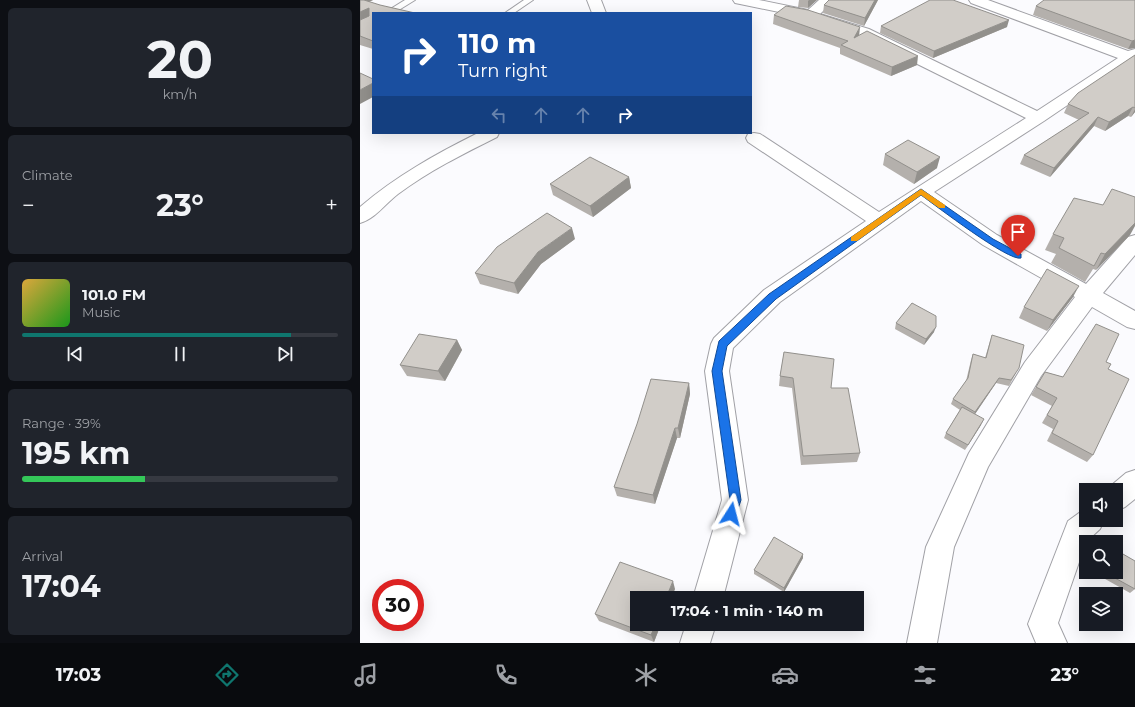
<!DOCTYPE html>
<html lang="en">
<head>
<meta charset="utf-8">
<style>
	body { margin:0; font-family:Montserrat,sans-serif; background:#20242c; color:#f1f3f6; height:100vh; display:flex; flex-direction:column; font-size:15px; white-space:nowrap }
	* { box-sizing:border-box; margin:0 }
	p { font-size:13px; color:#9ea1a6 }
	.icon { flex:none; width:22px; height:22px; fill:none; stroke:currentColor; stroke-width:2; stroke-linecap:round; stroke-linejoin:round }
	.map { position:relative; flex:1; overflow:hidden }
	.details { display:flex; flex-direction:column; gap:8px; padding:8px; background:#0d0f14; width:360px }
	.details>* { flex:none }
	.banner { position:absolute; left:12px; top:12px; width:380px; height:122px; border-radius:0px; box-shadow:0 4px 16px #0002; background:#1a4fa0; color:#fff; overflow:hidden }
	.tools { position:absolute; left:719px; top:483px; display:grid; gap:8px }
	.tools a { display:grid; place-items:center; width:44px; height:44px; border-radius:0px; background:#171b24; box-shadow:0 4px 16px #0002; font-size:20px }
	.speed { position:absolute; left:12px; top:579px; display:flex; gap:8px; font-size:20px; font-weight:700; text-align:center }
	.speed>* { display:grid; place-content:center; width:52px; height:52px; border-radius:50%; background:#171b24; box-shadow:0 4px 16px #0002; line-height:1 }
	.speed .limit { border:6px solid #d22; background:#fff; color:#111 }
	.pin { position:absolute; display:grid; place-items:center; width:34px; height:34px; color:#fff; margin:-41px -17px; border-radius:50% 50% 50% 0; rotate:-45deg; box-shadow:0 0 4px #0007 }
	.pin .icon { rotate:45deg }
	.me { position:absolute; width:44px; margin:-22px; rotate:9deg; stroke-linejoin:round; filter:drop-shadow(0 0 3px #0008) }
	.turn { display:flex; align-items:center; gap:14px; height:84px; padding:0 20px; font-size:18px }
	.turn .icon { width:52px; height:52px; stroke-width:2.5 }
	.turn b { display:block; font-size:28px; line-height:34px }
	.lanes { display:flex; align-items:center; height:38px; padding:0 20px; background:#0003; justify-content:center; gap:20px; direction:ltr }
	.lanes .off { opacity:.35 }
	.big { font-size:30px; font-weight:700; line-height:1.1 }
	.details .tile { flex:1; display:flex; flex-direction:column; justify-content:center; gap:6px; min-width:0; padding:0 14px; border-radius:6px; background:#20242c }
	.details .dial { align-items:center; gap:0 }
	.dial b { font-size:52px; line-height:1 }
	.song { display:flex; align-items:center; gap:12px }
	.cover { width:48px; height:48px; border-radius:6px; background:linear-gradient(135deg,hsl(40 70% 55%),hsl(120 70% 35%)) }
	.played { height:4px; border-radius:2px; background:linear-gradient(90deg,#0f766e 85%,#363941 85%) }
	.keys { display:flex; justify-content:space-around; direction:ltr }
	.heat { display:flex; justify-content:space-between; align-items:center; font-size:22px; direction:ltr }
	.charge { height:6px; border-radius:3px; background:linear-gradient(90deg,#34c759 39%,#363941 0) }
	.trip { position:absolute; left:270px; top:591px; width:234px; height:40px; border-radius:0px; background:#171b24; box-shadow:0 4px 16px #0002; font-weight:700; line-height:40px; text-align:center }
	.tab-bar { display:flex; height:64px; justify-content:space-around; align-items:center; background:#090b0e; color:#9ea1a6 }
	.tab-bar .icon { width:28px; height:28px }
	.tab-bar .on { color:#0f766e }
	.tab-bar b { font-size:18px; color:#f1f3f6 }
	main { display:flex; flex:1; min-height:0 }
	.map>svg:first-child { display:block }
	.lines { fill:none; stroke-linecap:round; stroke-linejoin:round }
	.lane-casing { stroke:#a1a1a6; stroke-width:2 }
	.street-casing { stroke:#a1a1a6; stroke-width:2 }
	.lane { fill:#fff; fill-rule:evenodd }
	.street { fill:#fff; fill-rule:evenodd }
	.wall { fill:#b4b0ac }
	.shaded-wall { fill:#92908c }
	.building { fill:#d1cdc8; stroke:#92908c }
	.route { fill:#1a73e8; stroke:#114b97 }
	.slow { fill:#f59e0b }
</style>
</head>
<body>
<main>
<section class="details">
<div class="tile dial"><b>20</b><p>km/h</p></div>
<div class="tile"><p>Climate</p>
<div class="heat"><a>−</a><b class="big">23°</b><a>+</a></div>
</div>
<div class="tile">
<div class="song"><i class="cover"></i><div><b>101.0 FM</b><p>Music</p></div></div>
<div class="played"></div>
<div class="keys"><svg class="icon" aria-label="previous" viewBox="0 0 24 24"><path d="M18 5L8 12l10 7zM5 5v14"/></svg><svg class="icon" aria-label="pause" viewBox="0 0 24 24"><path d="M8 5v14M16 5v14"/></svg><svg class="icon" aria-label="next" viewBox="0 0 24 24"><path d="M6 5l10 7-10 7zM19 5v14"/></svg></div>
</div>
<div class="tile"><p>Range · 39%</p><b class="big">195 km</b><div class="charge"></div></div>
<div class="tile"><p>Arrival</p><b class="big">17:04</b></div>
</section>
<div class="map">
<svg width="775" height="643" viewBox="0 0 775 643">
	<rect width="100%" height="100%" fill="#fbfbfe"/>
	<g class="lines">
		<defs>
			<g id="lane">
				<path d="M45 0H55L34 13H24Z"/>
				<path d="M164 0H173L154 13H145Z"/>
			</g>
			<g id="street">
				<path d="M227 0H241L246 13H232Z"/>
				<path d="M373 0H399L448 10 459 0H474L460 14 509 29 677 111 758 58 611 3 609 0H628L768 51 775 49V63L771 62 684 121 574 192 637 235 726 284 768 237 775 235V255L743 293 775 311V329L767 327 732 307 681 376 628 467 594 547 577 643H547L566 547 609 453 665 362 715 297 623 245 561 201 420 302 373 348 369 371 388 500 363 598H333L362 500 345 371 351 344 354 338 404 290 506 221 388 142 386 138 388 134 394 133 400 134 519 212 666 118 499 35 448 18 380 4 375 3Z"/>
				<path d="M118 133H139L137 137C103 154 69 171 38 194 26 203 15 219 0 223V207C36 176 76 154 118 133Z"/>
				<path d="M775 470V499L765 507 756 511V490L747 489 766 473Z"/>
				<path d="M726 508V520H744L740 529 726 542 698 623 707 643H676L668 624 708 521Z"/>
				<path d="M326 624H356L350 643H320Z"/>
			</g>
		</defs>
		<use href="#lane" class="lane-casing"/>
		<use href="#street" class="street-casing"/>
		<use href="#lane" class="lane"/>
		<use href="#street" class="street"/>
	</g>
	<g class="wall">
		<path d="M0 0H13L9 2 13 13V49L0 45Z"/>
		<path d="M439 0H457L448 8 438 7Z"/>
		<path d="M469 0H518L504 26 463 13 464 5Z"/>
		<path d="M775 0V48L768 49 673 15 676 6Z"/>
		<path d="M414 15 499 35 557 65 531 76 480 54V48L413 24Z"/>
		<path d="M521 26 647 27 573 58 520 33Z"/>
		<path d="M775 55V112L771 117 768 116 745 131 734 126 690 177 660 164 664 155 719 120 704 113 708 104Z"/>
		<path d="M525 154 577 168 554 184 523 165Z"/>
		<path d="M269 177 271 188 233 217 193 195 190 184Z"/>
		<path d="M693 234 770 235 736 270 733 269 725 282 691 263 696 254 685 250Z"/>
		<path d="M215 239 181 264 158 294 120 284 115 273Z"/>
		<path d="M713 297 687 331 659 318 664 307Z"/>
		<path d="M536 323 574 332 564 345 535 329Z"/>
		<path d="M632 335 656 373 649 386 636 383 615 414 621 425 605 450 584 438 586 433 600 410 591 404 593 399 606 381 611 360 613 354 625 358 630 341Z"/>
		<path d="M97 340 102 350 85 381 47 376 40 365Z"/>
		<path d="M424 352 471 388 500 453 497 462 441 465 432 388 419 386 420 376Z"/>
		<path d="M746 362 748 369 733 455 727 462 687 441 693 429 682 423 692 406 671 395 685 372 703 377Z"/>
		<path d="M329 383 330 394 320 438H317L295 504 257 496 254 487Z"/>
		<path d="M443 554V558L424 592 394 574V570Z"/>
		<path d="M739 572H756L775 589 770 593 738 575Z"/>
		<path d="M315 589 277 624H301L294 642 239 621 235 614Z"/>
	</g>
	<g class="shaded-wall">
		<path d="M0 0H13L0 6Z"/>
		<path d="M449 0H457L448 8V1Z"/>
		<path d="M515 0H518L504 26 505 18Z"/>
		<path d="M9 8 13 17 0 23V12Z"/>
		<path d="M649 20 647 27 573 58 574 51Z"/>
		<path d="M500 27 499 37 494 38Z"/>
		<path d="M775 40V48L768 49 772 41Z"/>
		<path d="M558 56 557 65 531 76 532 67Z"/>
		<path d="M13 83V97L0 104V90Z"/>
		<path d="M773 107 768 116 745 131 749 122Z"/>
		<path d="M775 109V112L771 117Z"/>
		<path d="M738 117 734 126 690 177 694 168Z"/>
		<path d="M580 157 577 168 554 184 557 172Z"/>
		<path d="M269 177 271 188 233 217 230 206Z"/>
		<path d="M775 223V226L770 235 736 270 745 254Z"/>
		<path d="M212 228 215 239 181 264 158 294 154 283 178 252Z"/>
		<path d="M719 286 713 297 687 331 693 320Z"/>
		<path d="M576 327 574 332 564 345 566 339Z"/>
		<path d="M97 340 102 350 85 381 78 371Z"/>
		<path d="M639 378 636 383 613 417 615 412Z"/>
		<path d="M329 383 330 394 320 438 318 428Z"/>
		<path d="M624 419 621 425 605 450 608 445Z"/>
		<path d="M315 428 317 438 295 504 293 495Z"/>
		<path d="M443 554V558L424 592V588Z"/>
		<path d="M313 581 315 589 312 598H306Z"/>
		<path d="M296 624H301L294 642 291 635Z"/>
	</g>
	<g class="building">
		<path d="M0 0H4L20 5 55 13H13V41L0 36V20L9 16V8L0 12Z"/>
		<path d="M469 0H515L505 18 464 5Z"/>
		<path d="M570 0H593L649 20 574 51 521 26Z"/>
		<path d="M684 0H775V40L772 41 676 6Z"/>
		<path d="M426 6 448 10 500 27 494 38 507 31 558 56 532 67 481 45 488 41 414 15Z"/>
		<path d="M775 55V108L773 107 749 122 738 117 694 168 664 155 729 113 708 104 718 93Z"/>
		<path d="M0 73 13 79V83L0 90Z"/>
		<path d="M548 140 580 157 557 172 525 154Z"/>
		<path d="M230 157 269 177 230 206 190 184Z"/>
		<path d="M752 189 775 197V223L745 254 741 253 734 266 699 248 704 238 693 234 714 198 743 205Z"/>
		<path d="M187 213 212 228 178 252 154 283 115 273 137 247Z"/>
		<path d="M687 269 719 286 693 320 664 307Z"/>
		<path d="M552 303 576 316V327L566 339 536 323Z"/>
		<path d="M736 324 759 334 746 362 751 364 748 369 769 379 733 455 692 433 698 421 687 415 697 398 676 387 685 372 703 377Z"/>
		<path d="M59 334 97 340 78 371 40 365Z"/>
		<path d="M632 335 664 345 659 368 651 380 639 378 615 412 593 399 608 378 613 354 626 358Z"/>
		<path d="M424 352 474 359 471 388H488L500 453 443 456 433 378 420 376Z"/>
		<path d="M291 379 329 383 318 428H315L293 495 254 487 277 424Z"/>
		<path d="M602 407 624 419 608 445 586 433Z"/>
		<path d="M414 537 443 554 424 588 394 570Z"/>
		<path d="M756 550 775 561V589L744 572H756Z"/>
		<path d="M260 562 313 581 306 598H277V624H296L291 635 235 614Z"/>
	</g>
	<path class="route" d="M561 189 633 239 661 254V258C649 262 575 205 561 195L416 299 367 346 362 371 381 500 375 518 371 519 367 518 366 514 370 500 352 371 359 341 409 294Z"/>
	<path class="slow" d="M561 189 585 205V208H579L561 195 497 241H491V237Z"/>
</svg>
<div class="tools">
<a><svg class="icon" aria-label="sound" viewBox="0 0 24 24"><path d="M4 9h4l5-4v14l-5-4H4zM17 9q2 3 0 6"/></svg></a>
<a><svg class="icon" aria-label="search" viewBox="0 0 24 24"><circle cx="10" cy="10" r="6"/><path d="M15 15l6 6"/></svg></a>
<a><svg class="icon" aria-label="layers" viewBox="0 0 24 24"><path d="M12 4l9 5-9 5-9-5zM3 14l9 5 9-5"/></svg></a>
</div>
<div class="speed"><div class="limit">30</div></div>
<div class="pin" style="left:658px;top:256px;background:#d93025"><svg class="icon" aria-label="arrive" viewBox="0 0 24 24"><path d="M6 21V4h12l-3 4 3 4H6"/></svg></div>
<svg class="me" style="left:371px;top:514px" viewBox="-20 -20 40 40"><path d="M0-17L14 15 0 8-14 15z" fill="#1a73e8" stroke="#fff" stroke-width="4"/></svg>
<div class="trip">17:04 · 1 min · 140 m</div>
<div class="banner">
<div class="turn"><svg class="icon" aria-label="right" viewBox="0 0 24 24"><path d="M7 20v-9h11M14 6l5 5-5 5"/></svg><div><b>110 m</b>Turn right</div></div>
<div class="lanes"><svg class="icon off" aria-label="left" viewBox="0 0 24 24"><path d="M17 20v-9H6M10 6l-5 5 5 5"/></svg><svg class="icon off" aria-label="ahead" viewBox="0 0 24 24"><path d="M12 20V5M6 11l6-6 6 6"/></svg><svg class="icon off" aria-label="ahead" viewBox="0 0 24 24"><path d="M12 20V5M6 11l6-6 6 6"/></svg><svg class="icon" aria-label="right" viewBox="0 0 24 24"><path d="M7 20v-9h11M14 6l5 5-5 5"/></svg></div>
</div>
</div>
</main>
<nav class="tab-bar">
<b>17:03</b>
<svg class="icon on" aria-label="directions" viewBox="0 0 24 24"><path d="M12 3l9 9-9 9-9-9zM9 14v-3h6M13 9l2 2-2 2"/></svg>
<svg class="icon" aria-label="music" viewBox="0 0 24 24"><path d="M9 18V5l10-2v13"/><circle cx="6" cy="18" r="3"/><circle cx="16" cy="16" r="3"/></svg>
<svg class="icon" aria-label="phone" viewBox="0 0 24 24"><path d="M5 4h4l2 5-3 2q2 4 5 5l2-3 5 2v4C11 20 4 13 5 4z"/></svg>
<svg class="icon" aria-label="climate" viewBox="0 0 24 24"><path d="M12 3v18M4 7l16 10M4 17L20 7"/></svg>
<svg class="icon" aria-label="car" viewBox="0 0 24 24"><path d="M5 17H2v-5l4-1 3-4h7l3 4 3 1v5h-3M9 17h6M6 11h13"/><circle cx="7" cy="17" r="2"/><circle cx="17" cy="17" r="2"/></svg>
<svg class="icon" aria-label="filters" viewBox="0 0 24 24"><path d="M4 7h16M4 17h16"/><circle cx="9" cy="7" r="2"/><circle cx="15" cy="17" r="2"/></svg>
<b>23°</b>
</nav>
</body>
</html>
